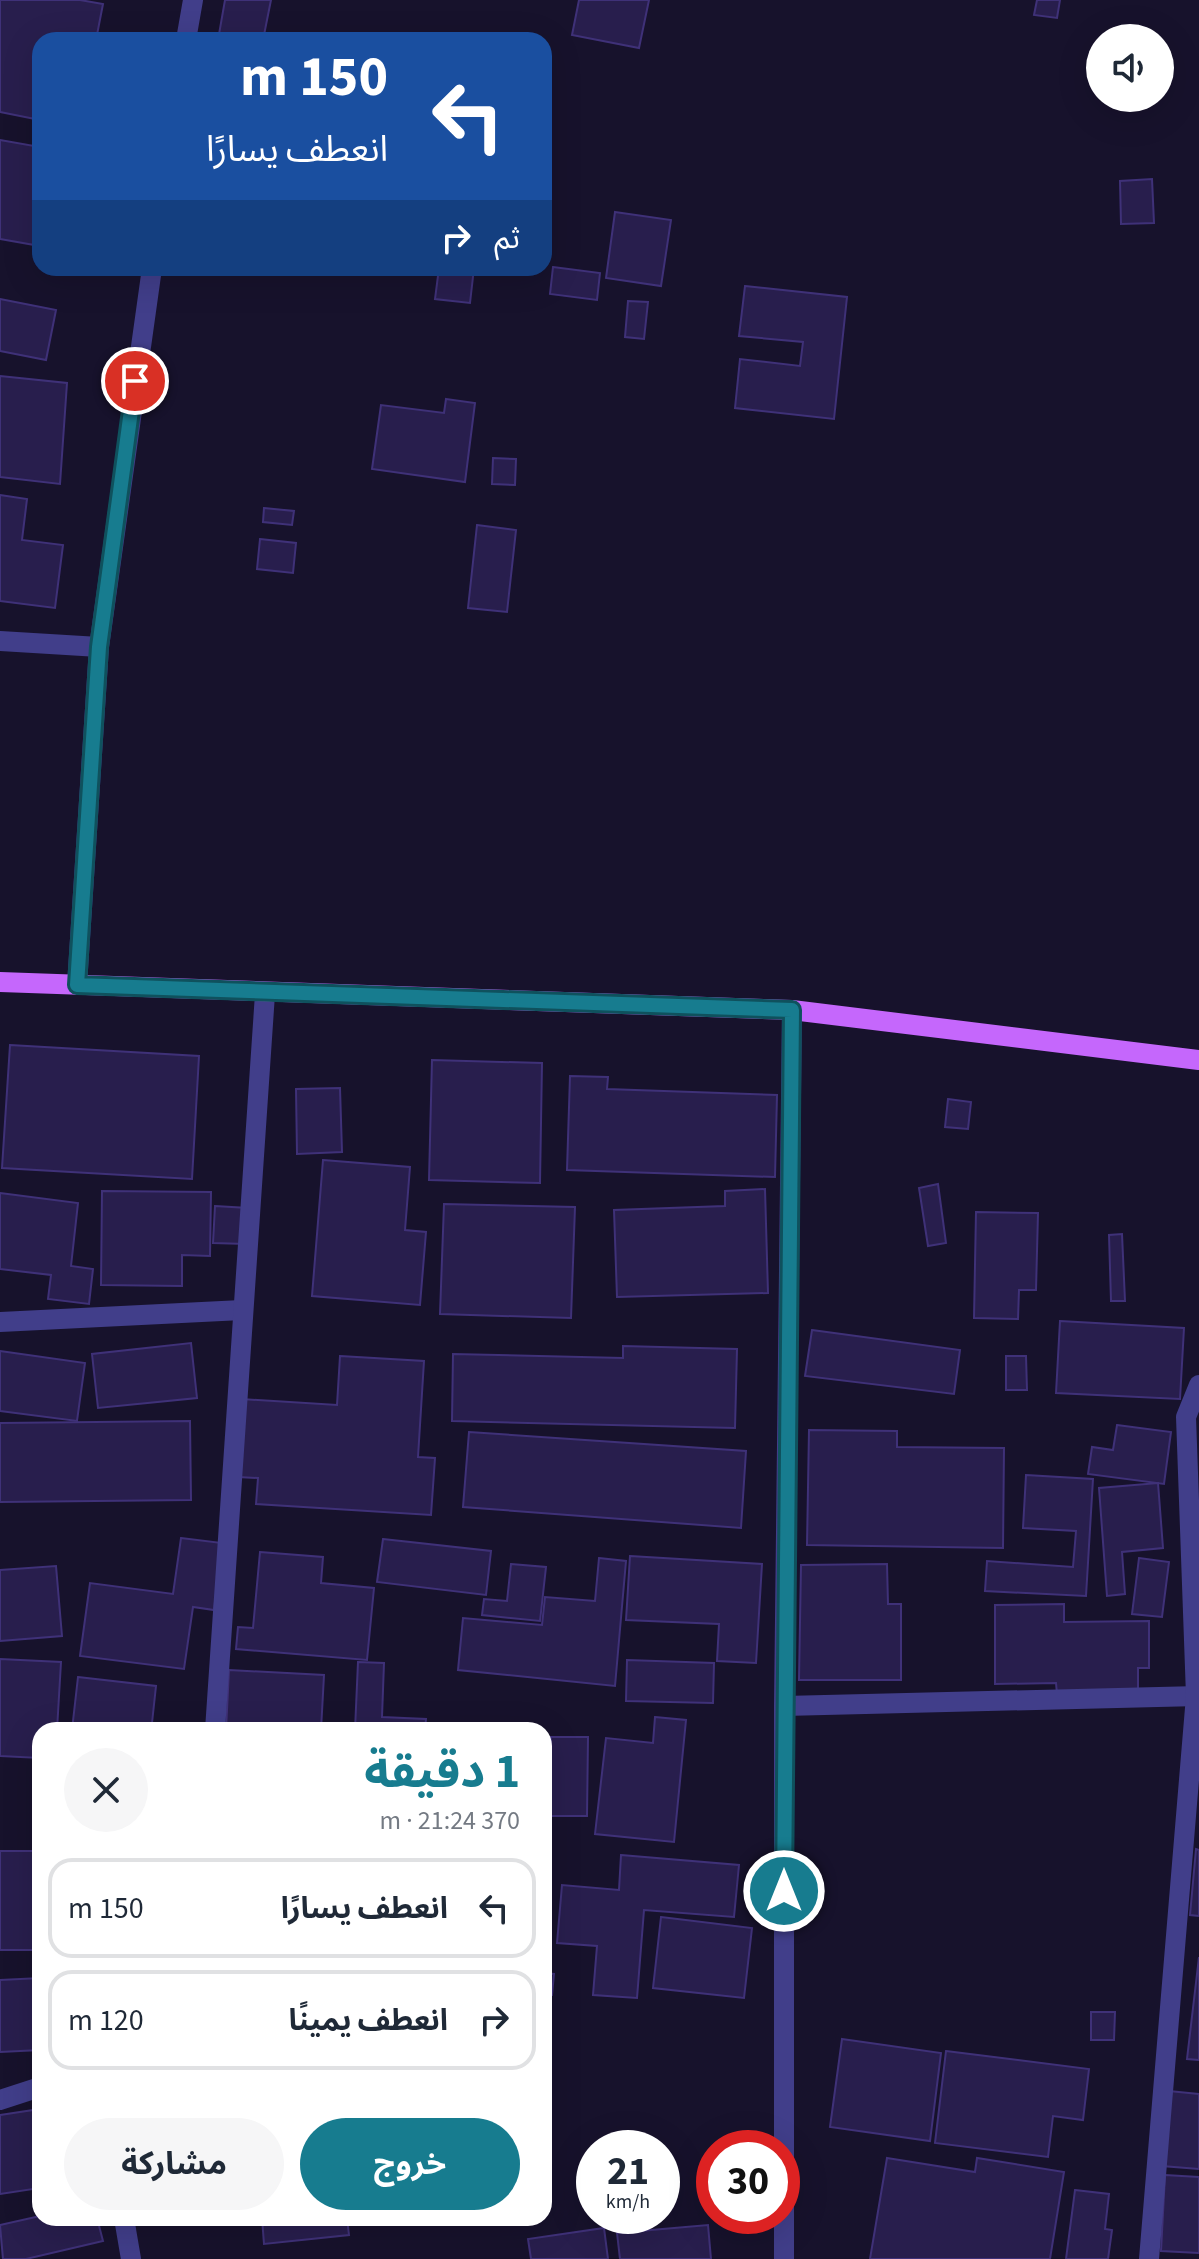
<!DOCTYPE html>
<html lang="ar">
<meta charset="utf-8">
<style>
body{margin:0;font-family:"Source Sans 3","Noto Sans Arabic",sans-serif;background:#f6f6f7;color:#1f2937;direction:rtl;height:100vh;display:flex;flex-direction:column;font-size:30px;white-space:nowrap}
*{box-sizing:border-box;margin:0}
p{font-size:26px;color:#747a83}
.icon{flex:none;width:44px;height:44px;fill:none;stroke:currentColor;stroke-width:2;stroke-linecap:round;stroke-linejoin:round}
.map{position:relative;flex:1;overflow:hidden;direction:ltr}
.drawer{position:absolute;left:32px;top:1722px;width:520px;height:504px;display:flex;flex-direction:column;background:#fff;border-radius:24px;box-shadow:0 8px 32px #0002;direction:rtl}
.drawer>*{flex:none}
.banner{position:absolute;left:32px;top:32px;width:520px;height:244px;border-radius:24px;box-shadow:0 8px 32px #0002;direction:rtl;background:#1a4fa0;color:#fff;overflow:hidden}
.controls{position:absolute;left:1086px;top:24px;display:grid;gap:16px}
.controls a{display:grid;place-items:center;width:88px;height:88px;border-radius:50%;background:#fff;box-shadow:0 8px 32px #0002;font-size:40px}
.speed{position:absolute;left:576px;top:2130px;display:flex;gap:16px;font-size:40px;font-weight:700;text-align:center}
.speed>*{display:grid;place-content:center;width:104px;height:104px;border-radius:50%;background:#fff;box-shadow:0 8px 32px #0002;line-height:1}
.speed small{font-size:20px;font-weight:400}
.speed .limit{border:12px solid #d22;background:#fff;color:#111}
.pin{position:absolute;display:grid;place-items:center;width:68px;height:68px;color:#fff;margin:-34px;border:4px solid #fff;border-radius:50%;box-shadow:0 2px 8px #0007}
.me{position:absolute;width:88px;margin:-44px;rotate:0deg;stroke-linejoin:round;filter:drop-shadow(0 0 6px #0008)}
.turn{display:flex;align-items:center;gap:28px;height:168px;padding:0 32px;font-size:36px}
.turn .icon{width:104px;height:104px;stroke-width:2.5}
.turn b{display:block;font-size:56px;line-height:68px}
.then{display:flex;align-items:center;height:76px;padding:0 32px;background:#0003;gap:16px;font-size:30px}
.round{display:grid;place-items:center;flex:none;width:84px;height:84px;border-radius:42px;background:#f6f6f7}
.headline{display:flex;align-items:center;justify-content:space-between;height:136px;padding:0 32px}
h1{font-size:48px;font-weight:700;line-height:60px;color:#177c8f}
.primary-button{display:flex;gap:16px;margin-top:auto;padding:16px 32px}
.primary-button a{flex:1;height:92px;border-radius:48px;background:#177c8f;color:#fff;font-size:32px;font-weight:700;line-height:92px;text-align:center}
.primary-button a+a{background:#f6f6f7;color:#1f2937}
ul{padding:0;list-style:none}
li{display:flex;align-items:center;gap:24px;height:100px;margin:0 16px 12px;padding:0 16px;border:4px solid #e0e1e3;border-radius:24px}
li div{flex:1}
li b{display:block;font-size:30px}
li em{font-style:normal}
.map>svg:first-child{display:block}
</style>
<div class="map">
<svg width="1199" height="2259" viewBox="0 0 1199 2259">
<rect width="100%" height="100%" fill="#17122c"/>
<g fill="#281e4d" stroke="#3f3178" stroke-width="2">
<path d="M0,0H80L103,4L96,40H40V120L0,112Z"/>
<path d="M225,0H271L263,40H218Z"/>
<path d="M579,0H649L639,48L572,35Z"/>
<path d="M1037,0H1060L1057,18L1034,15Z"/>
<path d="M0,140L40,147V246L0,239Z"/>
<path d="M1152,179L1154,223L1121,224L1120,181Z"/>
<path d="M615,212L671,220L661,286L606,278Z"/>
<path d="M553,267L600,273L597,300L550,294Z"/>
<path d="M439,268H474L470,303L435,299Z"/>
<path d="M745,286L847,297L834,419L735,408L740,359L800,366L803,342L739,336Z"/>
<path d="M0,299L56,310L46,360L0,351Z"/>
<path d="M628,301L648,302L644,339L625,337Z"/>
<path d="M0,376L67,383L60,484L0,477Z"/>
<path d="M446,399L475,403L465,482L372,469L381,405L444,413Z"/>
<path d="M493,458L516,459L515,485L492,484Z"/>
<path d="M0,495L27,499L22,540L63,545L55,608L0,601Z"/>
<path d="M264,508L294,511L292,525L263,522Z"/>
<path d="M477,525L516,530L507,612L468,608Z"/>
<path d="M260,539L296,543L293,573L257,569Z"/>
<path d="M10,1045L199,1056L192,1179L2,1168Z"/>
<path d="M432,1060L542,1063L540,1183L429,1180Z"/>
<path d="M570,1076L608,1077L607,1089L777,1095L775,1177L567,1170Z"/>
<path d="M340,1088L342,1152L297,1154L296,1089Z"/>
<path d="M948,1099L971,1102L968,1129L945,1127Z"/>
<path d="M323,1160L410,1167L405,1230L426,1232L420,1305L312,1296Z"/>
<path d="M938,1184L946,1243L928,1246L919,1188Z"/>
<path d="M765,1189L768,1293L617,1297L614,1210L725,1206V1191Z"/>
<path d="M102,1191L211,1192L210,1256L182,1255V1286L101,1285Z"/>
<path d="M0,1193L78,1203L71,1266L93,1269L89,1304L48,1299L51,1275L0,1269Z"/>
<path d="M444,1204L575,1207L571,1318L440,1314Z"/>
<path d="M215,1206L248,1208L246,1244L213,1243Z"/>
<path d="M976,1212L1038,1213L1036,1290H1019L1018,1319L974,1318Z"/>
<path d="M1122,1234L1125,1301H1111L1109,1235Z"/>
<path d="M1060,1321L1184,1328L1180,1399L1056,1393Z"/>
<path d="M812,1330L960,1350L954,1394L805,1376Z"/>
<path d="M191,1343L197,1398L98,1408L92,1354Z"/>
<path d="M623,1346L737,1349L735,1428L452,1421L453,1354L623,1358Z"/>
<path d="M0,1351L85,1363L77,1421L0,1411Z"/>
<path d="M340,1356L424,1361L418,1457L435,1458L431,1515L256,1504L258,1478L238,1477L242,1399L337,1405Z"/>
<path d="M1006,1356H1026L1027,1390H1006Z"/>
<path d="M190,1421L191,1500L0,1502V1423Z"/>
<path d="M1117,1425L1171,1432L1164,1484L1088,1474L1092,1447L1113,1450Z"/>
<path d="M809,1430L897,1431V1447L1004,1448L1003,1548L807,1545Z"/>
<path d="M469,1432L746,1451L741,1528L463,1507Z"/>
<path d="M1026,1475L1093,1479L1086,1596L985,1591L987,1561L1073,1567L1076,1531L1023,1528Z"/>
<path d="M1158,1483L1163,1548L1122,1552L1125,1594L1107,1596L1099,1488Z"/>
<path d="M181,1538L222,1543L214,1610L193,1607L184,1669L80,1656L90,1583L173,1594Z"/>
<path d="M383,1539L491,1551L486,1595L377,1582Z"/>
<path d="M260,1552L323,1557L321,1583L374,1588L367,1660L236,1649L238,1627L253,1628Z"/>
<path d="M630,1556L762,1564L756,1663L717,1661L719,1624L626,1620Z"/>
<path d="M599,1558L626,1561L615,1686L458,1670L463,1618L542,1625L545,1597L595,1601Z"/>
<path d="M1139,1558L1169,1562L1162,1617L1132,1614Z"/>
<path d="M511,1564L546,1567L540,1621L482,1615L484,1599L507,1601Z"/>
<path d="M887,1564L888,1604H901V1680H799L801,1565Z"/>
<path d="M56,1566L62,1636L0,1641V1570Z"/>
<path d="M1064,1604V1622L1149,1621V1668H1138V1694H1057L1056,1683L995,1684V1605Z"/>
<path d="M0,1659L61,1662L57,1730H40V1758L0,1756Z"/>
<path d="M627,1660L714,1663L713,1703L626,1701Z"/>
<path d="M358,1662L384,1663L382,1717L426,1719L425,1730H355Z"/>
<path d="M229,1670L324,1675L321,1730H226Z"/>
<path d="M78,1677L156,1686L152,1723L182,1726V1730H72Z"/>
<path d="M655,1717L686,1720L674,1842L595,1834L606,1738L653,1743Z"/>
<path d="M551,1737H588L587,1816H544V1788H550Z"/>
<path d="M1196,1849L1199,1850V1916L1190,1915Z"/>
<rect x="0" y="1851" width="40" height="99"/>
<path d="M621,1855L739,1865L734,1917L644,1910L637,1998L593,1995L597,1946L557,1943L562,1885L619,1890Z"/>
<path d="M661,1917L752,1928L744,1998L653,1988Z"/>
<path d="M1199,1957V2060L1187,2059Z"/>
<path d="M544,1973L554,1974L552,1995L544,1994Z"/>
<path d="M40,1978V2050L0,2052V1980Z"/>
<path d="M1091,2012H1115L1114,2040H1091Z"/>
<path d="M842,2039L941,2053L930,2141L830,2127Z"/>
<path d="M946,2051L1089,2069L1083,2120L1053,2116L1048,2157L935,2143Z"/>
<path d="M1169,2091L1199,2094V2169L1162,2166Z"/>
<path d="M40,2109V2188L0,2194V2115Z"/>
<path d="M887,2158L975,2172L977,2158L1064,2172L1050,2259H870Z"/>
<path d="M1165,2175L1199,2177V2253L1161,2251Z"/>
<path d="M1075,2190L1109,2194L1105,2229L1112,2230L1108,2259H1066Z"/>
<path d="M40,2216L97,2218L103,2241L26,2259H3L0,2225Z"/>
<path d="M262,2218H347L349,2235L264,2244Z"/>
<path d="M708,2225L711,2259H620L617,2233Z"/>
<path d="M604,2228L608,2259H531L528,2239Z"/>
</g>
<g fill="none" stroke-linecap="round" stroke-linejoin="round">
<g stroke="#413e8a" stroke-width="20">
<path d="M186,40L193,0"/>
<path d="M0,641L99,647L77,985"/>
<path d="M99,647L152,268"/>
<path d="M0,1322L242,1310"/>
<path d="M784,1706L1199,1696"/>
<path d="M215,1730L265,994"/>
<path d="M0,2100L40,2087"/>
<path d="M124,2218L131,2259"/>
<path d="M784,2259V1706L792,1010"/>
<path d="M1149,2259L1196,1696L1186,1417L1199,1385"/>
</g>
<path stroke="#c567fc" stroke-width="20" d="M0,982L792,1010L1199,1060"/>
</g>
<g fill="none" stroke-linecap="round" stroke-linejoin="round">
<g stroke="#0f515d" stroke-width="20">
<path id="route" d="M135,381L99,647L77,985L792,1010L784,1891"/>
</g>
<use href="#route" stroke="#177c8f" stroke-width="14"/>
</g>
</svg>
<div class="controls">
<a><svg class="icon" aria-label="sound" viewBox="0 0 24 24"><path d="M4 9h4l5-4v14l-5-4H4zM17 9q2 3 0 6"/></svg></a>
</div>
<div class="speed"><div>21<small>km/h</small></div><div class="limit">30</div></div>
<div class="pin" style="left:135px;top:381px;background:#d93025"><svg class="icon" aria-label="arrive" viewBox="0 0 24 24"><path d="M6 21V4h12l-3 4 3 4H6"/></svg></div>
<svg class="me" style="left:784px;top:1891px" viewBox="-20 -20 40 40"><circle r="17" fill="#177c8f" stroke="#fff" stroke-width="3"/><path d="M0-11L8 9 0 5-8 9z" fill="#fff"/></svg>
<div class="banner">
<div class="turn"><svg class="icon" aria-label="left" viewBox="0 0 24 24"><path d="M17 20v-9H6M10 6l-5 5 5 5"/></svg><div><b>150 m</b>انعطف يسارًا</div></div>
<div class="then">ثم<svg class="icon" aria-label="right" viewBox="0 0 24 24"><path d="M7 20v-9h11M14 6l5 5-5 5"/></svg></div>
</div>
<section class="drawer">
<div class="headline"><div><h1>1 دقيقة</h1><p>370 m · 21:24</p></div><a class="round"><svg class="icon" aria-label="close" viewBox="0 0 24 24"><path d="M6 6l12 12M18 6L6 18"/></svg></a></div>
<ul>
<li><svg class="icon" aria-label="left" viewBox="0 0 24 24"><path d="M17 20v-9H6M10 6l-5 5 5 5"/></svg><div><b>انعطف يسارًا</b></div><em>150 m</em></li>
<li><svg class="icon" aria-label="right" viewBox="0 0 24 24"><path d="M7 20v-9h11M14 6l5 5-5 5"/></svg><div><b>انعطف يمينًا</b></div><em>120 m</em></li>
</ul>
<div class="primary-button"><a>خروج</a><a>مشاركة</a></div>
</section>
</div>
